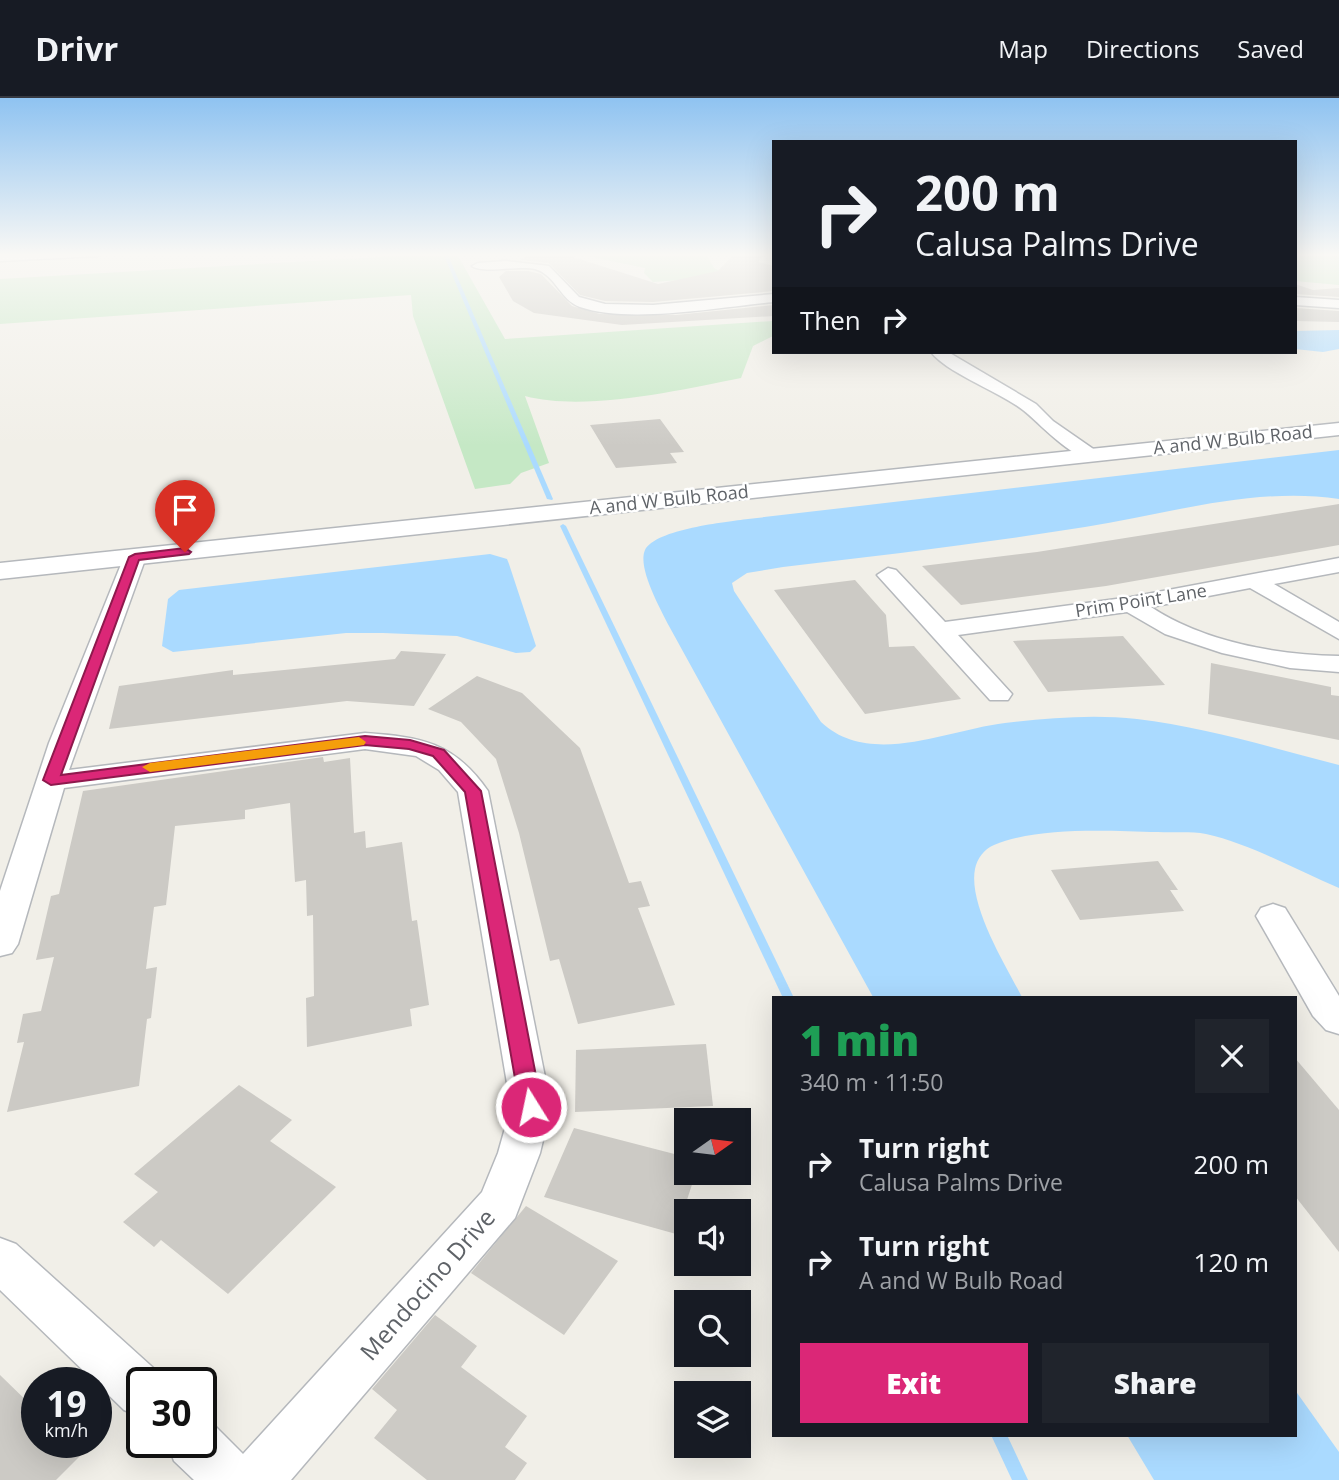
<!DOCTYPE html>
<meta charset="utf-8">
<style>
body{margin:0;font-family:"Open Sans",sans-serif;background:#20242c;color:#f1f3f6;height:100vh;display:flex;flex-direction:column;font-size:26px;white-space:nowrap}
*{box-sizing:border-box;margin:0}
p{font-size:23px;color:#9ea1a6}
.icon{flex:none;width:38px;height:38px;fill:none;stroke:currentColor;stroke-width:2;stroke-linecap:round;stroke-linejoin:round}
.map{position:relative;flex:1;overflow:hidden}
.details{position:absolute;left:772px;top:898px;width:525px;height:441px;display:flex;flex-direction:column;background:#171b24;border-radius:0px;box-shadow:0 7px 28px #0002}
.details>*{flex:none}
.top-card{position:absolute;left:772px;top:42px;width:525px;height:214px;border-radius:0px;box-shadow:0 7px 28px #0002;background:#171b24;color:#f1f3f6;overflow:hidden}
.needle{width:46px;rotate:76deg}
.fabs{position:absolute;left:674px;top:1010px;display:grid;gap:14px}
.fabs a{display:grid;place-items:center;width:77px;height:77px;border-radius:0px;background:#171b24;box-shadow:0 7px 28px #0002;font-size:35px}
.speed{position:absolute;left:21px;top:1269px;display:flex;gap:14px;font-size:35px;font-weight:700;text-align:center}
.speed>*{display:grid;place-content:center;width:91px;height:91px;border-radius:50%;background:#171b24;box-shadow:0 7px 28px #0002;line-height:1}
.speed small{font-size:18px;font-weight:400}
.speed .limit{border:4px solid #111;border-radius:10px;background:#fff;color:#111}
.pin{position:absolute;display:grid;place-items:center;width:60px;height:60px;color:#fff;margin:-72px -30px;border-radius:50% 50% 50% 0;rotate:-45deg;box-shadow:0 0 7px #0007}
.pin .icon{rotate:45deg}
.me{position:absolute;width:77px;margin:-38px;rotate:350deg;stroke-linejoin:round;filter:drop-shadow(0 0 5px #0008)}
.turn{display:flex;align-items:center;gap:24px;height:147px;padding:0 28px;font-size:32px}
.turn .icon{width:91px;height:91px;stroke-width:2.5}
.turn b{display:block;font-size:49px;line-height:60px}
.then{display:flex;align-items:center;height:66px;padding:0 28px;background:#0003;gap:14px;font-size:26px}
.round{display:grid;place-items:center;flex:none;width:74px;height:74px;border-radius:0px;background:#20242c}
.headline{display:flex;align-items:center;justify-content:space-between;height:119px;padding:0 28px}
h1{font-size:42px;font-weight:800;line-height:52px;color:#1e9e55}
.action{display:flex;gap:14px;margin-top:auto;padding:14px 28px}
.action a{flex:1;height:80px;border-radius:0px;background:#db2777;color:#fff;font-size:28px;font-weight:800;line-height:80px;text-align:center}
.action a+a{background:#20242c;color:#f1f3f6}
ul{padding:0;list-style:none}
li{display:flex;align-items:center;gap:21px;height:98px;padding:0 28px}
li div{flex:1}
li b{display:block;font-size:26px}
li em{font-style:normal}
header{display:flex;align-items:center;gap:42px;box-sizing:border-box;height:98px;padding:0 35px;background:#171b24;border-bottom:2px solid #363941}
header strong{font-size:33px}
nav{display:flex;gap:38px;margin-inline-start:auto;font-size:24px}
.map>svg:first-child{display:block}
</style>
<header>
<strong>Drivr</strong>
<nav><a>Map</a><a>Directions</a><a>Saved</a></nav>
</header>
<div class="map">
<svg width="1339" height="1382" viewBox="0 0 1339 1382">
<rect width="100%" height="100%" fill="#f1efe8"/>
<g fill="#c5e8c5">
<path d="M449,155H544L458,158L505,241L773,223V238L753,248L741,280C681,292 585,314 525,298L549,365L521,375L510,386L475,391L413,218L411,197L0,226V181Z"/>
<path d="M572,155H705L714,170L725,176L723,179L653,184L644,175L645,170Z"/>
<path d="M1295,155L1339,157V187L1295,183Z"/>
</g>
<g fill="#aadaff">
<path d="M1339,232V251L1323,254L1295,251V233Z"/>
<path d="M1339,352V401C1256,388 1167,416 1085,429C985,445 884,457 783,469L747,475L732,485L734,493L821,624C870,670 947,632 1005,625C1048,620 1093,616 1137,621C1205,629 1273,650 1339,667V790C1296,772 1251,746 1206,736C1191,733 1173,735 1158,734C1109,733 1039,728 994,747C984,751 977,761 975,771C968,807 1006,868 1022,899H873L669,528C661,512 637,470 645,452C656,431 726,424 748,421Z"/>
<path d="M490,456L507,461L509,466L536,548L530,554L516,555L457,538L383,535H346L173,554L162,548L168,501L179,492Z"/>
<path d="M1295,1292L1339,1354V1382H1154L1127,1337H1295Z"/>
</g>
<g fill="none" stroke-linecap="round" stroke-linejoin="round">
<g fill="#aadaff" fill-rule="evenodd">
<path d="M443,155H447L553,401L552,402L547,401Z"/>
<path d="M563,426L566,428L794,900H783L560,428Z"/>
<path d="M991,1337H1007L1028,1382H1012Z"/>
</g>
</g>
<g fill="#cccac5">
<path d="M735,155H765L758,164L774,168V193L653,204L605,203L580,197L549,165L521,162L528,156L570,158L658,186L718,173Z"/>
<path d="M506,173H528L541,176L572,208L600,216L676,217L774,207V218L622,227L534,215L513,203L499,179Z"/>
<path d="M1295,186L1313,192L1339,190V199L1295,196Z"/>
<path d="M1295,210L1339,213V224L1295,223Z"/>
<path d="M660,321L684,354L670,355L677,365L616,370L590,327Z"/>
<path d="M1339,406V447L1106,488L961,507L922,468L1037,454Z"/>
<path d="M855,482L886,517L889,549L914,548L961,601L865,616L774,492Z"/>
<path d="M1123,538L1165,587L1048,594L1013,543Z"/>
<path d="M401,553L446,556L414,608L347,603L109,631L119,588L233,572V577L395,561Z"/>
<path d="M1211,565L1331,589V597L1339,598V642L1208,616Z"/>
<path d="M477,578L522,595L580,650L629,785L641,783L650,808L638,810L675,907L578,926L559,861L550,863L519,735L496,661L461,624L428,611Z"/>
<path d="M323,659L324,664L350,660L354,735L365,733L366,750L402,744L412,823L417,822L429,907L410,911L412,928L307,949L306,900L314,898L313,817L307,818L306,782L295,784L290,705L245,712V721L175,728L166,807L154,809L146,871L157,869L151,920L147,921L139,988L7,1014L24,944L17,945L23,916L41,913L54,859L36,862L51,798L59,796L83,693Z"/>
<path d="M1158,763L1178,792H1170L1184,813L1080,822L1051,772Z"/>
<path d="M706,946L713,1008L575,1014L576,952Z"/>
<path d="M1295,960L1339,1012V1154L1295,1098Z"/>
<path d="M239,987L292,1022L270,1043L336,1089L228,1196L161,1142L154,1149L123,1124L158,1094L134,1076Z"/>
<path d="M574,1030L686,1059V1074H696L676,1136L544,1099Z"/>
<path d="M526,1108L618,1163L564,1237L471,1175Z"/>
<path d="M435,1217L477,1248L461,1269L527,1318L505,1349L527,1365L515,1382H427L374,1340L397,1312L372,1291Z"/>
<path d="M0,1277L37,1313V1344H69L82,1356L56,1382H0Z"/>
</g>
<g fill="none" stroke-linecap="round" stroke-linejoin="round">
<g stroke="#b5b8bc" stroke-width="3">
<g id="minor">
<path d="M36,155H104L98,158L0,163V157Z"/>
<path d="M506,163L549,168L579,199L605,206L653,207L774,196V204C721,209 629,226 580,209C560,202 556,177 535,171C519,167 483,176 472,168L478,165Z"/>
<path d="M1295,199L1339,202V210L1295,207Z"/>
<path d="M931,254H948L1036,306L1053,323L1102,357L1099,361C1076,367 1040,325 1023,312C1000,294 947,275 931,254Z"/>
<path d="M135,452L146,459L69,672L365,635C421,639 454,644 488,693L551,1009L540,1055L515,1120L291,1382H194L174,1363L167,1344H201V1321L212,1325L243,1356L482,1094L498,1055L511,1009L458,694L439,672L416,658L365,651L64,690L18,846L12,855L0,858V793L49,645L124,459Z"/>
<path d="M1339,460V474L1274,486L1339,524V541L1250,490L1151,509C1204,544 1277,557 1339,558V574L1290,570L1222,555L1165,536L1127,514L958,537L1012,596L1008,602H990L877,477L888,470L896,472L945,524L1131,499Z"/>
<path d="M1273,806L1285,810L1339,898V936L1326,932L1313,918L1256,818L1261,810Z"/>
<path d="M0,1140L16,1146L160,1276L163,1284H142V1319L124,1312L0,1192Z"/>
</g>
</g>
<g stroke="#b5b8bc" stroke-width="3">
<path id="tertiary" d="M1339,325V337L0,481V465Z"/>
</g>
<use href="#minor" fill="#fff" fill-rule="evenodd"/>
<use href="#tertiary" fill="#fff" fill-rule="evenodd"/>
</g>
<linearGradient id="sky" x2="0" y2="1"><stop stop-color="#8fc3f1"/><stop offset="0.45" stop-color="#f9f8f5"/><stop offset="1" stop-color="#f9f8f5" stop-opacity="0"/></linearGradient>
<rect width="1339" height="348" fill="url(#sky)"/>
<path fill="#db2777" stroke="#8e194d" stroke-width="2" d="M185,450L191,454L189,456L139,462L61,677L365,638L410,642L444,652L481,693L542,1009L539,1015L531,1018L523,1015L520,1009L465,694L433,658L409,651L365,647L51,687L43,682L129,459L135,456Z"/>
<path fill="#f59e0b" d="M359,639L366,644L364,647L150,674L142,669L150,665Z"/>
<g text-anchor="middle" stroke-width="5" stroke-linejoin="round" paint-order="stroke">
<g font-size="18" fill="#5f6368" stroke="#fff">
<text transform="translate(1233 342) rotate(-6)" y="6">A and W Bulb Road</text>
<text transform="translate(669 402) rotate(-6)" y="6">A and W Bulb Road</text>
<text transform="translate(1141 503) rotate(-9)" y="6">Prim Point Lane</text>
</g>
<g font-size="24" fill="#5f6368" stroke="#fff">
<text transform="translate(428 1187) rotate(-49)" y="8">Mendocino Drive</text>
</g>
</g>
</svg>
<div class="fabs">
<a><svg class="needle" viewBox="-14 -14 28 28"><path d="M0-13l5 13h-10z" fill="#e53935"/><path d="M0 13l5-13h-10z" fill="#9ea1a6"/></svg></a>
<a><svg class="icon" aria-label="sound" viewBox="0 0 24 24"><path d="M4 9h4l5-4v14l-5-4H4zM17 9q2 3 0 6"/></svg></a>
<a><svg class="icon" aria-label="search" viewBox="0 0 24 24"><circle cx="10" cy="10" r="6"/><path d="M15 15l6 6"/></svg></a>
<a><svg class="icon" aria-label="layers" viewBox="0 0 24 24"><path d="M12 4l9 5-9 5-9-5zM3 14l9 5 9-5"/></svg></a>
</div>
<div class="speed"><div>19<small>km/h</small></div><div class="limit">30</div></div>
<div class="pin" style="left:185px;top:454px;background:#d93025"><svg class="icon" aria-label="arrive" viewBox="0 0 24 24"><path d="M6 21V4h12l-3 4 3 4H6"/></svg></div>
<svg class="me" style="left:531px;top:1009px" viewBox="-20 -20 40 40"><circle r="17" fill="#db2777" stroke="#fff" stroke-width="3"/><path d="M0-11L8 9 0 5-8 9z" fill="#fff"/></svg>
<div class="top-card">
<div class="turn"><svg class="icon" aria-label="right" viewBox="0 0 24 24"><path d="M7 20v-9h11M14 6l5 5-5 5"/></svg><div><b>200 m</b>Calusa Palms Drive</div></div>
<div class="then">Then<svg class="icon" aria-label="right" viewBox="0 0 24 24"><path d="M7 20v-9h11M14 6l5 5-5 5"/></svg></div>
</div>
<section class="details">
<div class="headline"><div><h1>1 min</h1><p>340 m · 11:50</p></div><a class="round"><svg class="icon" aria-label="close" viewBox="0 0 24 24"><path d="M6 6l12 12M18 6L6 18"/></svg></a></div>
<ul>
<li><svg class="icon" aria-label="right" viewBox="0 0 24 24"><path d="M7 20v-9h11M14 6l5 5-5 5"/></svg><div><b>Turn right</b><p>Calusa Palms Drive</p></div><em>200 m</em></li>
<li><svg class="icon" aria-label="right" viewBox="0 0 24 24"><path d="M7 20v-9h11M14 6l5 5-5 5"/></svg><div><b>Turn right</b><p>A and W Bulb Road</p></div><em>120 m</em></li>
</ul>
<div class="action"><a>Exit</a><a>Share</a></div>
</section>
</div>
